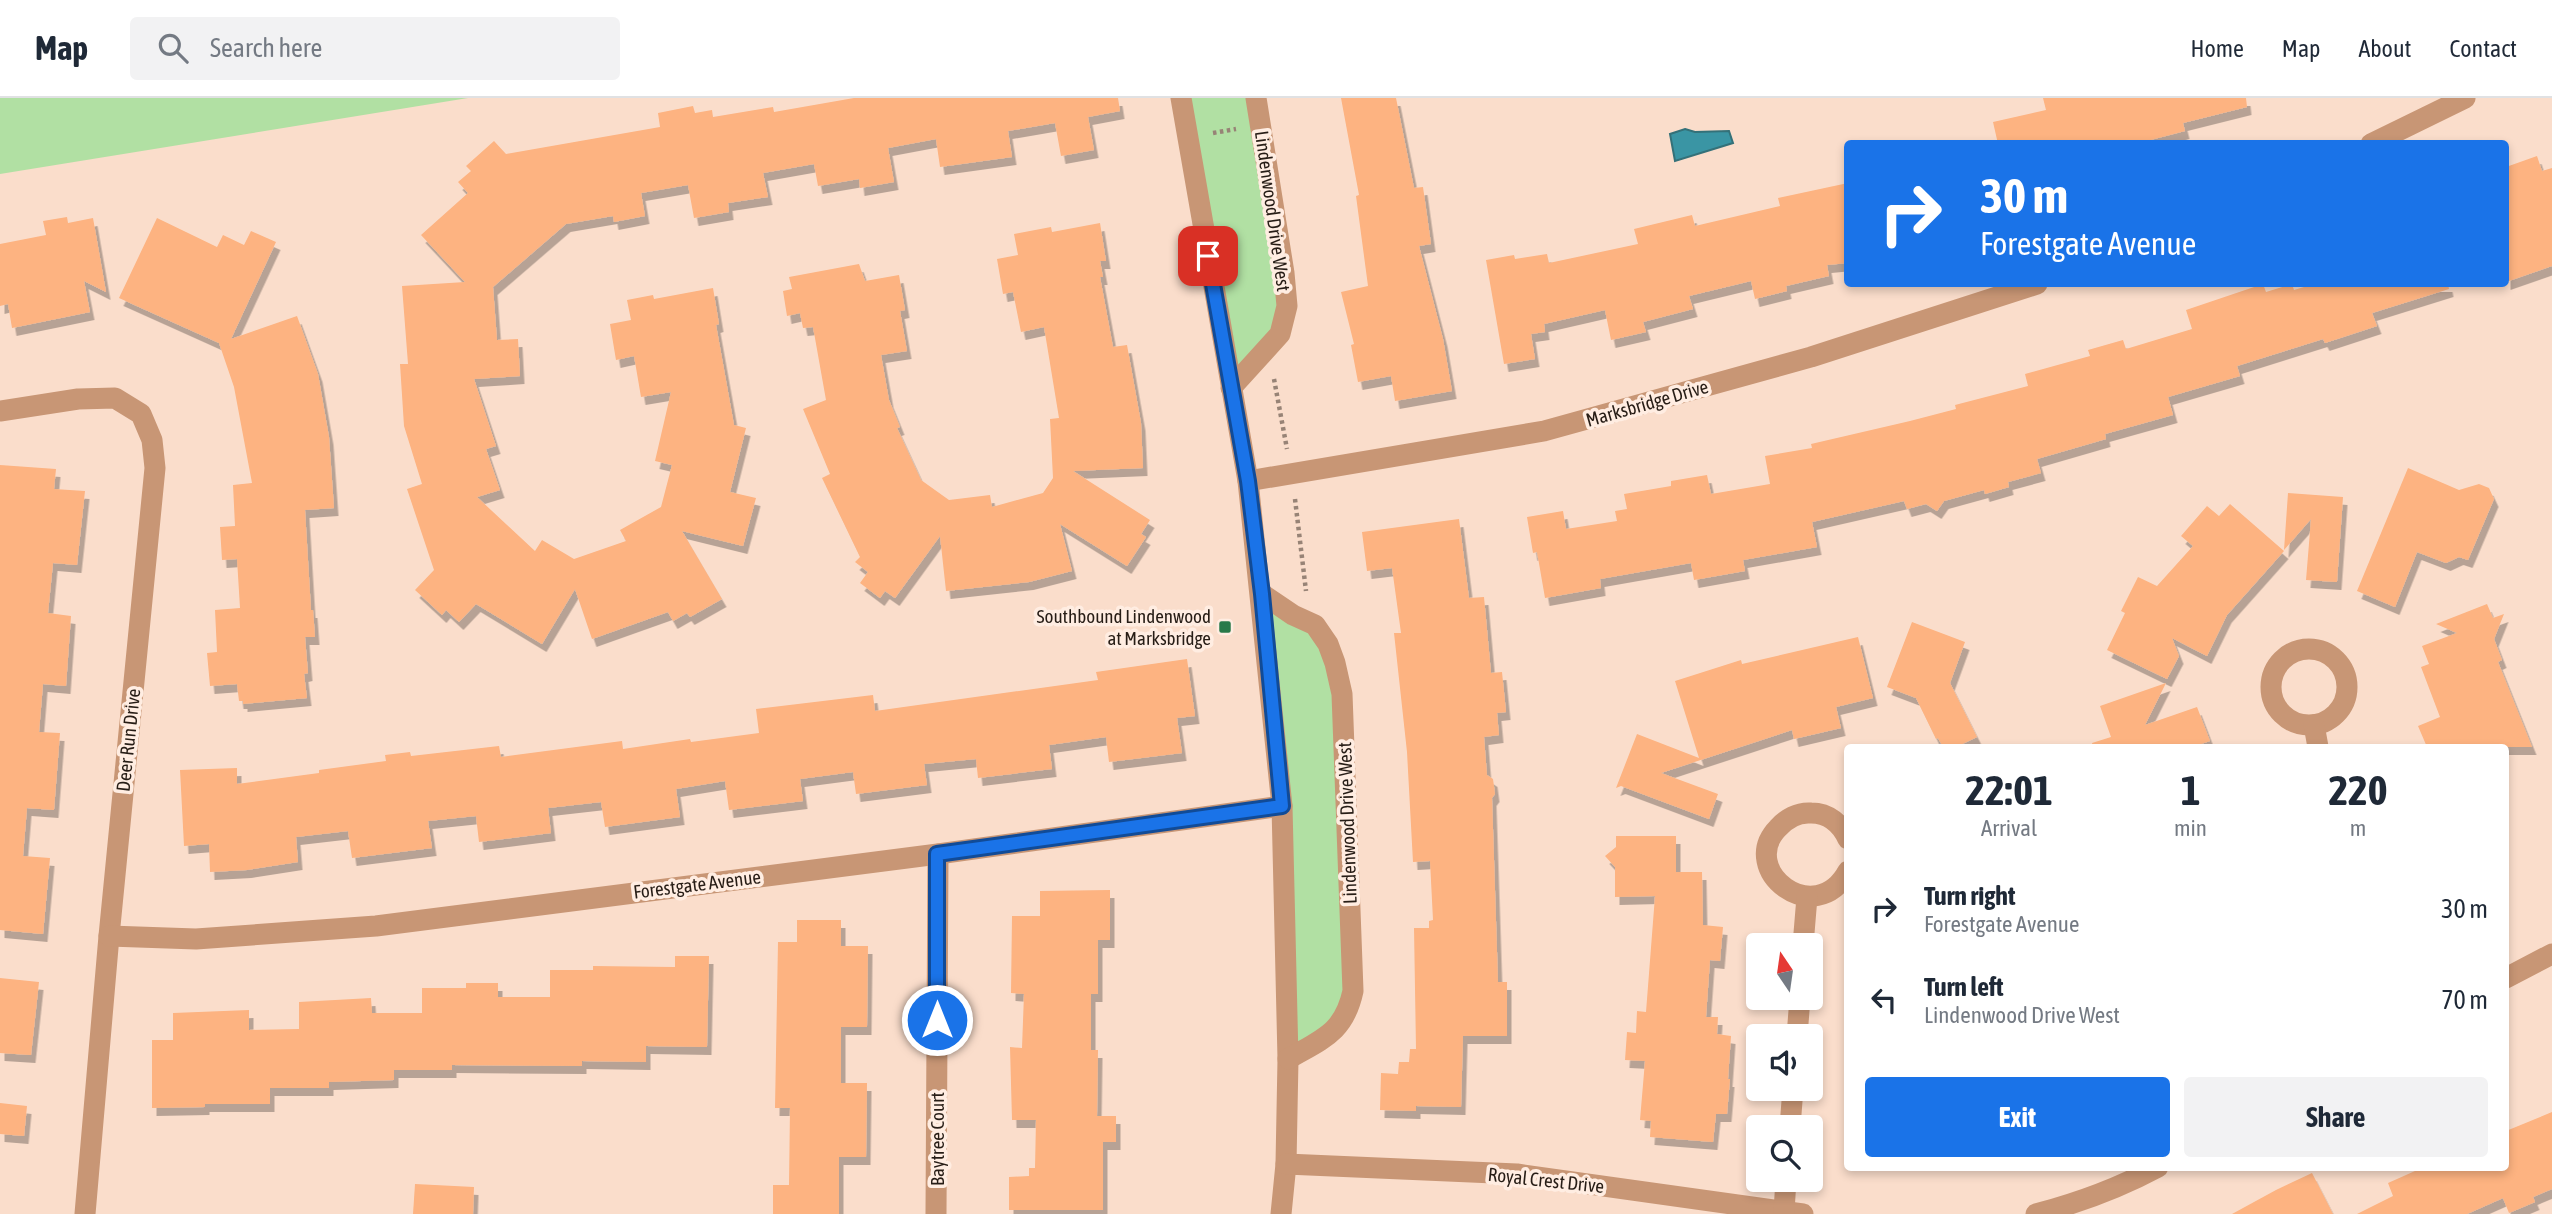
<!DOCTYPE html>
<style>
body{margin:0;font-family:"Asap Condensed",sans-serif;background:#f2f2f3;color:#1f2937;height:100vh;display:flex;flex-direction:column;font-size:26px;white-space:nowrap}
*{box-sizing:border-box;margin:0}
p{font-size:23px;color:#747a83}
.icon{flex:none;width:38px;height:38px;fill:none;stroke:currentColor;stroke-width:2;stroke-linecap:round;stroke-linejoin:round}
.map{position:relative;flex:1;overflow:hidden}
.details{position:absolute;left:1844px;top:646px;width:665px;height:427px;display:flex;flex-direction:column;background:#fff;border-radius:7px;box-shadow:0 4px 10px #0003}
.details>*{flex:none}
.banner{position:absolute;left:1844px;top:42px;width:665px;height:147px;border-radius:7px;box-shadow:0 4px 10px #0003;background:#1a73e8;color:#fff;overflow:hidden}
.needle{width:46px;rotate:347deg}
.buttons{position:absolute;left:1746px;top:835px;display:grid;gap:14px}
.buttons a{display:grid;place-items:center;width:77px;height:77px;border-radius:7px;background:#fff;box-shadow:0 4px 10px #0003;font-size:35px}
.pin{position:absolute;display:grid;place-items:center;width:60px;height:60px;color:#fff;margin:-30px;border-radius:14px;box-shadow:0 4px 10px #0006}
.me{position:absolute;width:77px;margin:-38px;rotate:0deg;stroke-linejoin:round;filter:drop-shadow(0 0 5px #0008)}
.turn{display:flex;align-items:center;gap:24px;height:147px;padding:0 21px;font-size:32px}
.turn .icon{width:91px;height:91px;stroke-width:2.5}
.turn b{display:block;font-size:49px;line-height:60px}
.eta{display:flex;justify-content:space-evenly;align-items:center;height:119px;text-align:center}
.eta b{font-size:42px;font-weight:700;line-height:49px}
.primary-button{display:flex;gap:14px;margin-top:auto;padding:14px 21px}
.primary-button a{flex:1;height:80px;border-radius:7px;background:#1a73e8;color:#fff;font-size:28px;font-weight:700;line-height:80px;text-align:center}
.primary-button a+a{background:#f2f2f3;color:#1f2937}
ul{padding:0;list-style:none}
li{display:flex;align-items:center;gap:21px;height:91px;padding:0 21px}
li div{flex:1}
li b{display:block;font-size:26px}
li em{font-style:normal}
header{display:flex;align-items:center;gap:42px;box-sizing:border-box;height:98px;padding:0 35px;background:#fff;border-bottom:2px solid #e0e1e3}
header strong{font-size:33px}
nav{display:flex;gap:38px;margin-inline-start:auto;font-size:24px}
.search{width:490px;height:63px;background:#f2f2f3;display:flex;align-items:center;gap:18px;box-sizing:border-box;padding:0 24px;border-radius:7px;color:#747a83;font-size:26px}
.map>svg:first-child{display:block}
</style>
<header>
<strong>Map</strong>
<div class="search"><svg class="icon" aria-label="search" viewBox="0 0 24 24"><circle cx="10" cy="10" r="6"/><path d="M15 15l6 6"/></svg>Search here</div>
<nav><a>Home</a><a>Map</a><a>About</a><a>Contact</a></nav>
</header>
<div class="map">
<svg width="2552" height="1116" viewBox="0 0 2552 1116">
<defs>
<filter id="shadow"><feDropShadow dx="4.5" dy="8" stdDeviation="0" flood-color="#0004"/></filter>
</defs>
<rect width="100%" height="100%" fill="#faddcb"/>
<g fill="#b1e0a3">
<path d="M0,0H468L0,76Z"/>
<path d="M1181,0H1256L1287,208L1231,290Z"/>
<path d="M1262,496L1293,517L1335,565L1349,914L1288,961Z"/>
</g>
<path fill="#3a95a4" stroke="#347179" stroke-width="2" d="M1685,31L1695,34L1729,33L1733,45L1675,63L1670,36Z"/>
<g fill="#fdb381" filter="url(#shadow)">
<path d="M854,0H1118L1120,13L1088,19L1094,52L1061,58L1055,25L1008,33L1012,59L940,69L936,41L888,50L894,84L860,90L859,81L818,88L814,66L763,75L768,99L728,105L729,114L694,120L688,87L641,95L645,118L614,124L613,118L566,126L493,189L497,242L518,241L520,278L474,281L496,348L486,351L500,392L477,399L535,453L542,442L574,461L626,443L620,432L661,409L672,367L655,363L671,294L641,299L634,258L616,262L610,226L631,222L627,202L653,197L654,201L713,190L719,226L716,227L734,327L746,330L730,394L756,400L743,448L682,433L722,501L690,519L687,515L673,523L668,514L592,541L575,491L542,546L476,506L459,524L446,512L442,517L415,492L434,472L407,391L422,386L404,328L400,266H408L402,188L465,184L421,137L468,95L458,84L471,73L466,68L494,43L506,56L660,29L658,15L693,8L695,15L712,12L713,19L773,9L774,14Z"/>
<path d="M1341,0H1396L1414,90L1423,89L1431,146L1419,148L1443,241L1452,293L1395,303L1391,278L1358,284L1351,247L1354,246L1341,194L1368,188L1356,98L1359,97Z"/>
<path d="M2043,0H2246L2247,9L2183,25L2185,33L2135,46H1998L1993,24L2046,12Z"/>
<path d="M2537,58L2542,73L2552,70V168L2506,184V69Z"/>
<path d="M1848,85V165L1827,167L1829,178L1786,188L1787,193L1755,201L1751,183L1689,198L1693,211L1643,224L1646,234L1611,242L1605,212L1544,226L1545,234L1531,236L1535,261L1504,266L1486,162L1514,157L1515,161L1547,156L1549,165L1638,146L1634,131L1692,117L1695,128L1780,108L1778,100Z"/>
<path d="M67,119L68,125L93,120L106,194L84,183L90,214L12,230L8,206L0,208V146L46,137L43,123Z"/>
<path d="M157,120L217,149L223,137L244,147L251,133L276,144L231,241L297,218L318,276L329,339L334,410L305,412L311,512H313L315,539H305L308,575L304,576L307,600L243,606V603H239L237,586L210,588L207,555L217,554L215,512L240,510L237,461L222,462L220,429L235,428L233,387L252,385L234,289L219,245L119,200Z"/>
<path d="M1100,125L1106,163H1100L1103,179H1100L1113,249L1127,247L1141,325L1143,370L1073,373L1150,422L1141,436L1146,439L1127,468L1060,426L1072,473L1029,484L946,493L940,438L895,500L885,493L880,500L860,485L868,474L855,464L860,459L822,380L830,376L803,311L826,302L813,229L803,230L800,215L787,218L783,193L792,191L789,179L859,166L865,183L899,177L905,212L900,213L907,253L881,257L889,302L900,329L897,330L921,382L949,402L990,397L992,409L1043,395L1053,380L1050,321L1059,320L1044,229L1021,234L1013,194L1003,196L997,161L1018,157L1014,136L1051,129L1052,134Z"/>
<path d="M2263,186L2266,194L2292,186L2294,192L2314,186H2448L2449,191L2372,215L2377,228L2325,245L2323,241L2237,268L2240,278L2168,299L2173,317L2105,336L2106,341L2037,361L2041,375L2008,384L2009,389L1985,396L1984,392L1944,403L1937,413L1926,406L1907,411L1904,403L1812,424L1817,449L1743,462L1745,473L1694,482L1691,465L1600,481L1601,490L1545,500L1537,454L1533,455L1527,419L1563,413L1566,431L1617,423L1615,413L1627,411L1624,396L1671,388V383L1707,377L1711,396L1770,386L1765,358L1812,350L1811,346L1910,323L1956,311L1955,307L2028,288L2025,276L2090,258L2088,252L2123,242L2126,251L2192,231L2186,212Z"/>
<path d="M0,367L56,371L54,391L85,393L77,467L53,465L48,515L71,518L66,588L43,586L39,634L60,635L54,712L27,710L23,758L50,760L43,836L0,832Z"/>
<path d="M2408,370L2459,392L2479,386L2489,390L2494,401L2468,462L2459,459L2446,465L2417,454L2395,509L2357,493Z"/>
<path d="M2288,395L2343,399L2337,484L2306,482L2311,421L2284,452Z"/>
<path d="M2230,406L2284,453L2227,517L2207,558L2172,540L2179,558L2167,581L2107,552L2125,515L2121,513L2138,479L2157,488L2193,448L2181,438L2207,408L2219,418Z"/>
<path d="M1459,421L1469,500L1484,499L1491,575L1502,574L1506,614L1497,615L1499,637L1484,639L1487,677L1493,681L1495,696L1492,700L1498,884H1507V938H1463L1461,1009L1416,1008V1013L1380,1012L1381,975L1398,976L1399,964H1409L1410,951H1416L1414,830H1429V823L1433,822L1430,763L1413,764L1407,654L1394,535H1401L1392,470L1367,473L1362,434Z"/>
<path d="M2487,506L2493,520L2504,516L2494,541L2502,562L2498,564L2532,649H2427L2418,628L2440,619L2421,569L2429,566L2422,548L2457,535L2436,526Z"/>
<path d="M1912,524L1965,544L1950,585L1977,639L1956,649H1943L1938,640L1936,641L1916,600L1887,589Z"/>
<path d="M1858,539L1873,600L1836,609L1841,630L1794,641L1792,632L1661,675L1718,696L1709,721L1621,688L1616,690L1637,636L1699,660L1675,583L1741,562L1742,566Z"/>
<path d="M1187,561L1195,618L1177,620L1182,655L1109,664L1106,639L1049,647L1052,671L978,680L976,661L924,666L927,687L856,696L853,674L800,681L803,703L729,712L725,683L676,691L680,719L605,729L601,704L548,710L551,735L479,744L476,718L428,723L432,750L352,760L348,733L296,739L298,764L247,772L210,774L209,746L184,748L180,672L237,670V686L319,675V672L386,663L385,657L410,654L411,658L499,648L501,659L622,643L623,651L690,641L691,644L759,635L756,611L873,597L875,613L1098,582L1096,574Z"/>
<path d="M2166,585L2145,627L2197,609L2210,643L2192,649H2093L2092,645L2111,639L2100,608Z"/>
<path d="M1616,738H1676V774H1702L1703,827L1723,829L1720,863L1710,862L1706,919H1718L1717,936L1731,938L1728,981H1730L1727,1016H1716L1713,1044L1650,1039L1651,1023L1640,1022L1645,963L1625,962L1627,934L1636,935L1637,913L1646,914L1655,798L1615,799V769L1605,758L1616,749Z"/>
<path d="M1110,792V842H1098V896H1091V952H1098L1097,1018H1116V1044H1103V1112H1009V1079L1029,1078V1070H1035L1036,1022H1012L1010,949L1022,950L1024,896L1011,895L1012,818H1040V793Z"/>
<path d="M797,822H841V848H868L867,929H841V985H867L866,1059H839V1116H773V1087H789L790,1010H775L778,844H797Z"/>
<path d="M675,858H709L707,949L646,948V964L582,963V968L452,967V972H394V982L329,984V990H270V1006H205V1009L152,1010V942H173V915L249,912V932L299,931V904L371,900L372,915H422V890H466V885H498V899H550V872H593V868L675,869Z"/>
<path d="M0,880L39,884L31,957L0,955Z"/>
<path d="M0,1005L27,1008L24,1038L0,1036Z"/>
<path d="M2552,1014V1091L2533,1099L2535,1104L2509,1115L2503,1100L2467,1116H2357L2393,1098L2388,1085L2424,1069H2506V1033Z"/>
<path d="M2312,1075L2333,1116H2232L2276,1092Z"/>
<path d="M415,1086L474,1089L473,1116H413Z"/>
</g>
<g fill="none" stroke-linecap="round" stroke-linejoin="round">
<g stroke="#978376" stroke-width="4.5" stroke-dasharray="3.5 3.5" stroke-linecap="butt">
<path d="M1213,35L1236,31"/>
<path d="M1274,281L1287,351"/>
<path d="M1295,401L1306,493"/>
</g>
<g stroke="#c89675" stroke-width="21">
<path d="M1181,0L1248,383L1282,708L1288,961L1286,1066L1281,1116"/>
<path d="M2371,46L2465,0"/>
<path d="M1231,290L1280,236L1287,208L1284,175L1256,0"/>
<path d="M0,313L78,301L115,300L141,316L152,342L155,370L109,838L85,1116"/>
<path d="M1248,383L1544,333L1811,259L2037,186"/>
<path d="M1262,496L1293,517L1315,527L1328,546L1335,565L1342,596L1353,893C1344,935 1322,941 1288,961"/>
<circle cx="2309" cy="589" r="38"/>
<path d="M2314,627L2318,649"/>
<path d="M1848,741C1841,726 1829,715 1811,715C1798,714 1786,721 1778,730C1737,772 1815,833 1848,773"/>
<path d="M109,838L196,841L376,828L938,756L1282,708"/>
<path d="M1803,847L1807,799"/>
<path d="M2506,880L2552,856"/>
<path d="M1797,938L1800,900"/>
<path d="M1790,1029L1793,990"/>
<path d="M1286,1066L1517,1076L1803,1116"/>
<path d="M1784,1113L1786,1082"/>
<path d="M936,1116L938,756"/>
<path d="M2036,1116C2078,1105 2119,1090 2158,1069"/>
</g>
</g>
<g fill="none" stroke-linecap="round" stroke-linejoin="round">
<g stroke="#114b97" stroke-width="18">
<path id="route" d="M937,922V756L1282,708L1262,496L1248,383L1208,158"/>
</g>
<use href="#route" stroke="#1a73e8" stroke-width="12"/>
</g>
<rect fill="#297949" stroke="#ffede2" stroke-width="2.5" x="1218" y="522" width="14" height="14" rx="3.5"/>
<g text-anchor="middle" stroke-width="7" stroke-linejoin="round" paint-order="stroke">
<g font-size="19" fill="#271d16" stroke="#ffede2">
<text transform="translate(1273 113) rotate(82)" y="7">Lindenwood Drive West</text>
<text transform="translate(1647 305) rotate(-16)" y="7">Marksbridge Drive</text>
<text transform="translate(128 642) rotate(-84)" y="7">Deer Run Drive</text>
<text transform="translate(1347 725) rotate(-92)" y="7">Lindenwood Drive West</text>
<text transform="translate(697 786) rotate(-7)" y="7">Forestgate Avenue</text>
<text transform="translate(937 1041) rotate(-90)" y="7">Baytree Court</text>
<text transform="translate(1546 1082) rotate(6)" y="7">Royal Crest Drive</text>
</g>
<g font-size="19" fill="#271d16" stroke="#ffede2" text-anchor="end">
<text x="1211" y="525">Southbound Lindenwood<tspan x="1211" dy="22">at Marksbridge</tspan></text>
</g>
</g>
</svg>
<div class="buttons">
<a><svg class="needle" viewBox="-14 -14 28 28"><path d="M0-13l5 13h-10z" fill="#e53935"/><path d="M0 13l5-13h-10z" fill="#747a83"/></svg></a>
<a><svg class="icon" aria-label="sound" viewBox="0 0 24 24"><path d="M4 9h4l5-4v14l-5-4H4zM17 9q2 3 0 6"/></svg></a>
<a><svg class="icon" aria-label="search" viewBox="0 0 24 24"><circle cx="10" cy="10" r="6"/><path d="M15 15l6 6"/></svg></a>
</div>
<div class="pin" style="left:1208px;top:158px;background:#d93025"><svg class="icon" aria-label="arrive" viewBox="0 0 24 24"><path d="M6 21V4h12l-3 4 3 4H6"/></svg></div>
<svg class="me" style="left:937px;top:922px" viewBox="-20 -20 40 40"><circle r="17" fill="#1a73e8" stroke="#fff" stroke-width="3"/><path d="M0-11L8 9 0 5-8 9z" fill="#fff"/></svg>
<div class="banner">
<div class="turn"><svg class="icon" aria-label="right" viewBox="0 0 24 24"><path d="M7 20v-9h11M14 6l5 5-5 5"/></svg><div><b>30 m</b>Forestgate Avenue</div></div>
</div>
<section class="details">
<div class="eta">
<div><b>22:01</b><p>Arrival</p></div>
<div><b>1</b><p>min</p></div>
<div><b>220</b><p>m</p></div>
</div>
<ul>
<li><svg class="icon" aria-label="right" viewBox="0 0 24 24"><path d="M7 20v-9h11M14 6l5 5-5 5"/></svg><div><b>Turn right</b><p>Forestgate Avenue</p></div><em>30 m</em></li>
<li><svg class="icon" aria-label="left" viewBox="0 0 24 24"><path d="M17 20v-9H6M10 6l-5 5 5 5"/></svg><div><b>Turn left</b><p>Lindenwood Drive West</p></div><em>70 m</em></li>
</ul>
<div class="primary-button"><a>Exit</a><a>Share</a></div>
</section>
</div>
